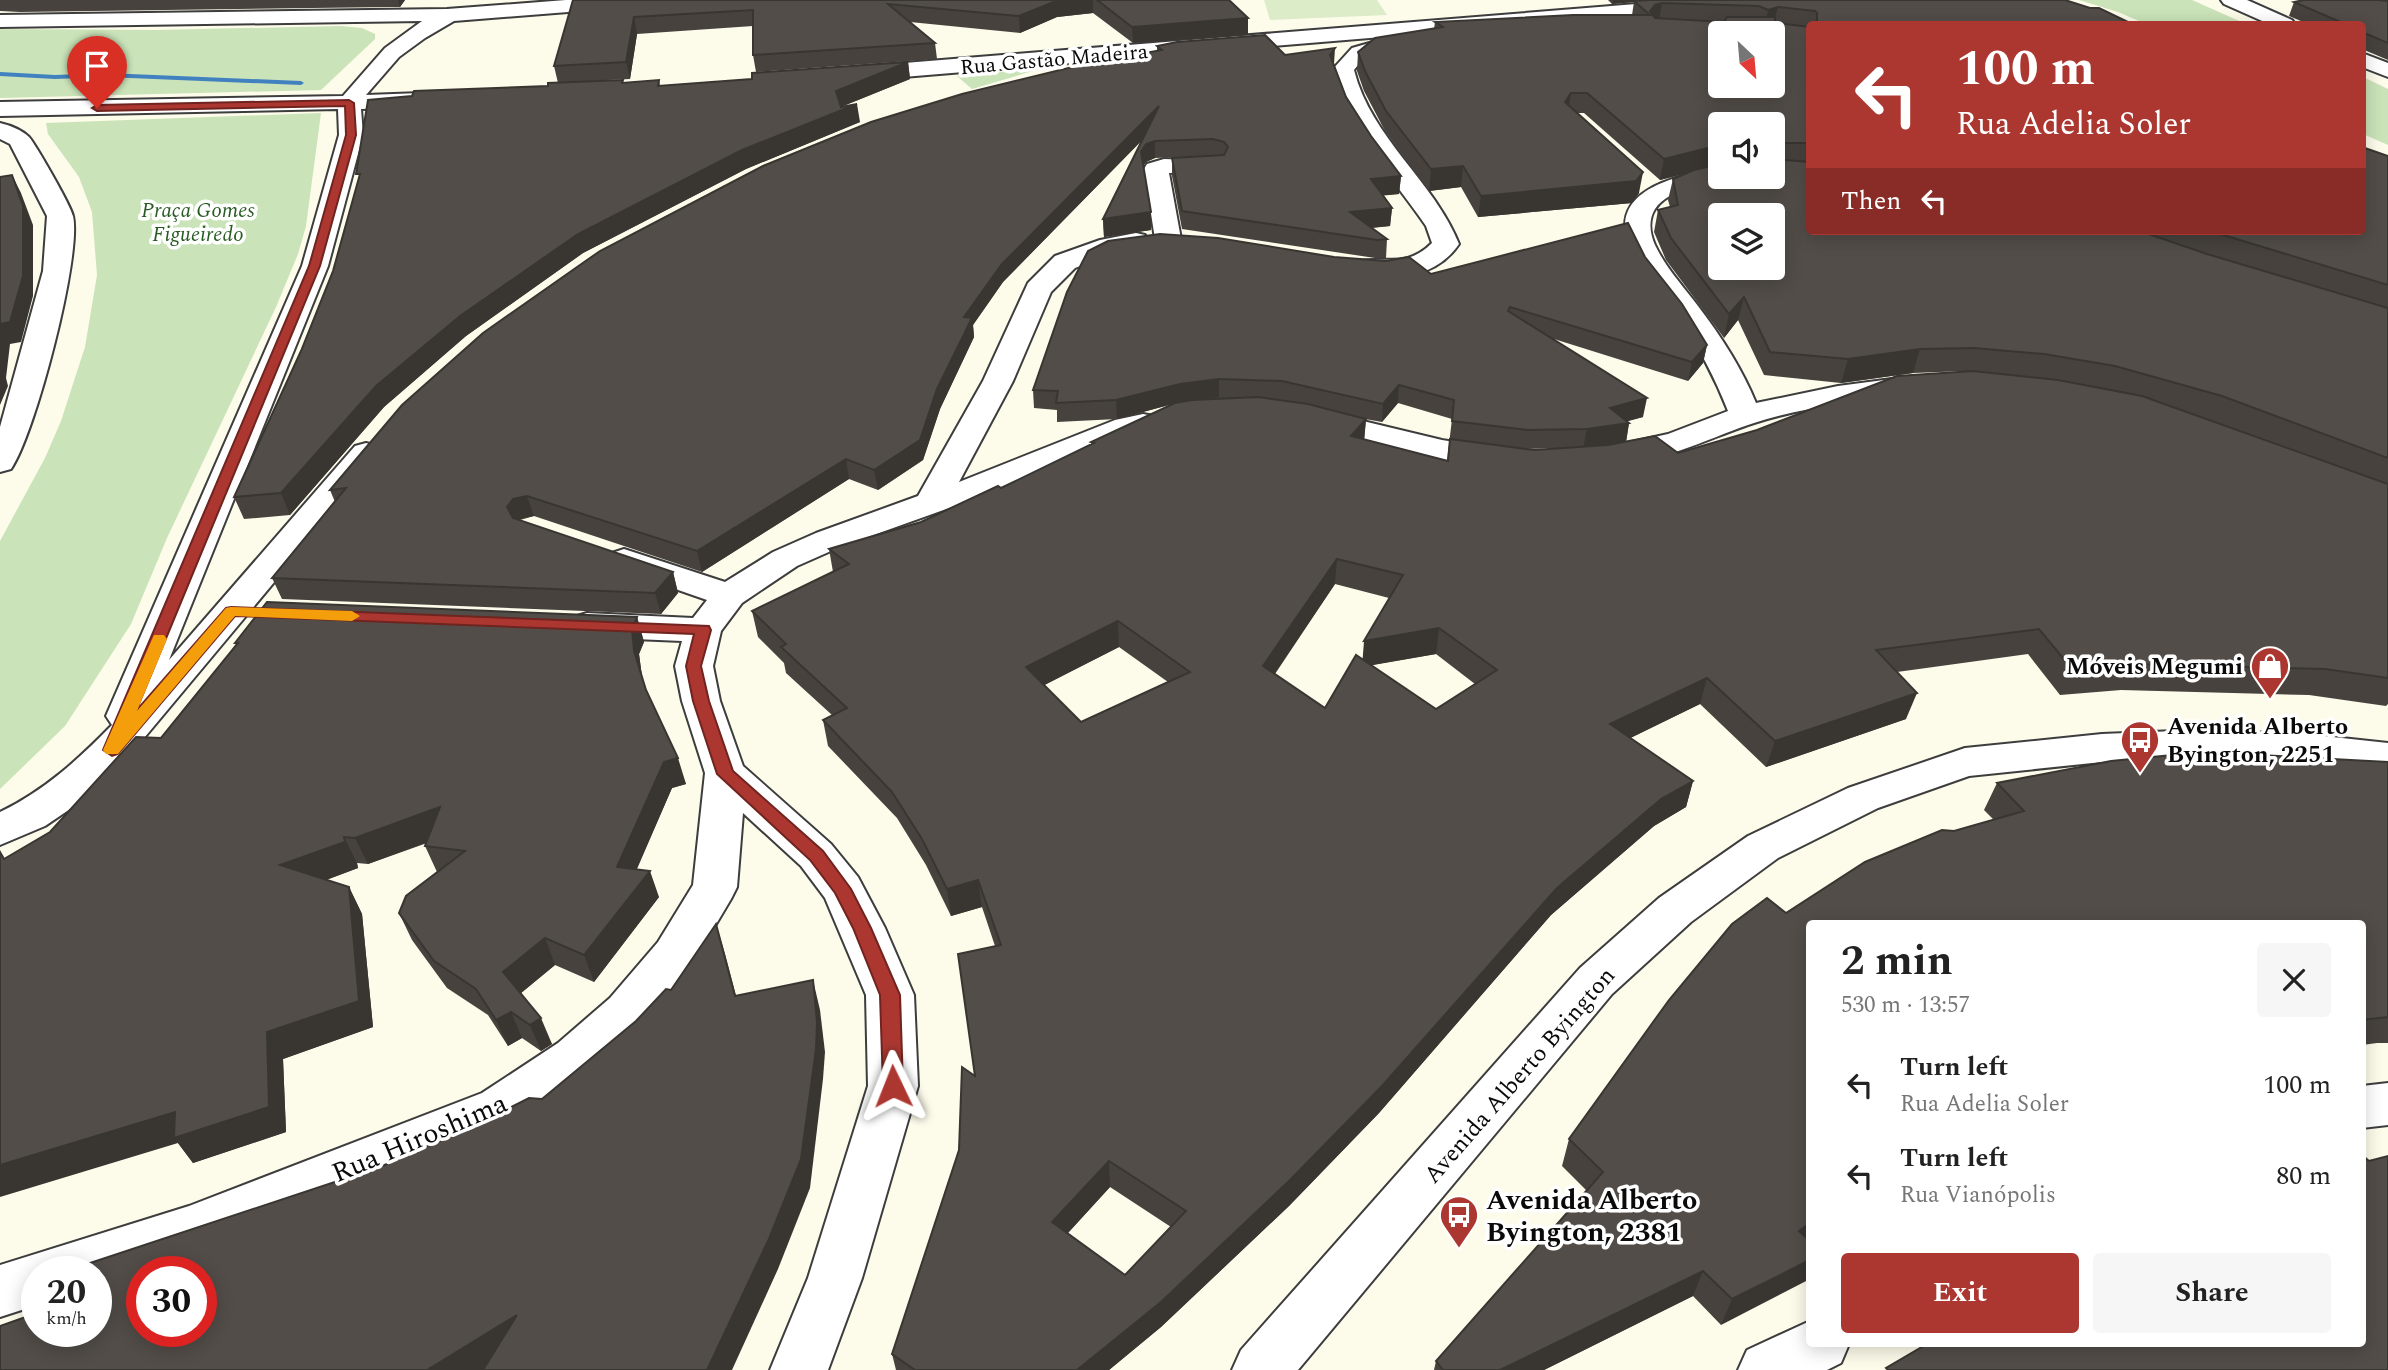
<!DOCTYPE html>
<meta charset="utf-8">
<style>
body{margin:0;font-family:Spectral,serif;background:#f6f6f6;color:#222;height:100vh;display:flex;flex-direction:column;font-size:26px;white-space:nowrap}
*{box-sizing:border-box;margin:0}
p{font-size:23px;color:#767676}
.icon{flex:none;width:38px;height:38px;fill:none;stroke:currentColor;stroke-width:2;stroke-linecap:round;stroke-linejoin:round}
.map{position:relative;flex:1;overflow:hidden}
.details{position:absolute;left:1806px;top:920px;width:560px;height:427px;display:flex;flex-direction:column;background:#fff;border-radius:7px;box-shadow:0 4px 18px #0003}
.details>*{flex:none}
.top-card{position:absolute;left:1806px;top:21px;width:560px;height:214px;border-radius:7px;box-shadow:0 4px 18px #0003;background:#ac3731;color:#fff;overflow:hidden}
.needle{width:46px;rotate:154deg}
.controls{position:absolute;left:1708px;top:21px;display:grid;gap:14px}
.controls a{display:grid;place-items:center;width:77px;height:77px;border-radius:7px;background:#fff;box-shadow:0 4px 18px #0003;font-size:35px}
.speed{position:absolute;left:21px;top:1256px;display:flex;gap:14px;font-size:35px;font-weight:700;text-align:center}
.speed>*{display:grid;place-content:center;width:91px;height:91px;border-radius:50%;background:#fff;box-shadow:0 4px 18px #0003;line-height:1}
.speed small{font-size:18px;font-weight:400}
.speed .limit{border:10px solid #d22;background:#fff;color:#111}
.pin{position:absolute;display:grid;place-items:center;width:60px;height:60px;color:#fff;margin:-72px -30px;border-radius:50% 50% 50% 0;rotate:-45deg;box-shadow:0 0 7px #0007}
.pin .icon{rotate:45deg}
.me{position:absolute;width:77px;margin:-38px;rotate:358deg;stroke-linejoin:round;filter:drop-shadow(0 0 5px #0008)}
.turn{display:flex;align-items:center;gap:24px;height:147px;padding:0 35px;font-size:32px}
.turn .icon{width:91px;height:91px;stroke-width:2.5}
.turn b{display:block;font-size:49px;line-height:60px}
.then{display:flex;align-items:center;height:66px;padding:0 35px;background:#0003;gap:14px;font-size:26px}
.round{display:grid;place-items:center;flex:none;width:74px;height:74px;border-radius:7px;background:#f6f6f6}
.headline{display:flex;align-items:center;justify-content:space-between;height:119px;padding:0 35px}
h1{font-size:42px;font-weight:700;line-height:52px}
.action{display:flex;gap:14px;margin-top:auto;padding:14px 35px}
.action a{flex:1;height:80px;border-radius:7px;background:#ac3731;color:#fff;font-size:28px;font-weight:700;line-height:80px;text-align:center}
.action a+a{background:#f6f6f6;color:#222}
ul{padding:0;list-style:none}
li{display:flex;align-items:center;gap:21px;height:91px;padding:0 35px}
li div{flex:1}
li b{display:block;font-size:26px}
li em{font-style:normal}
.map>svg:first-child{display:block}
</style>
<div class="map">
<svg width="2388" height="1370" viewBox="0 0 2388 1370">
<rect width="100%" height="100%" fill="#fdfbea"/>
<g fill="#cae3b8">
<path d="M2079,0H2192L2246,24H2146L2118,12Z"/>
<path d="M341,26L362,28L375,34V39L321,90L0,98V29L156,30Z"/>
<path d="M1043,68L972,89L957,76L965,75Z"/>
<path d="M2363,77L2388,89V145L2363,134Z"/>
<path d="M321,113L306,226L298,254L276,307L167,538L131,624L65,726L0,789V541L45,458L61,421L85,347L97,275L92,212L79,177L48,134L46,123Z"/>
</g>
<path fill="#dcebc8" d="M1264,0H1377L1387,15L1270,20Z"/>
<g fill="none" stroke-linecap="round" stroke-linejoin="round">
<path fill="#4281bf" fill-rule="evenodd" d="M0,72L55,75L106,73L301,81L304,83L301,85L106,77L55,79L0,76Z"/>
<g stroke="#3d3d3d" stroke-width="4">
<g id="minor">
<path d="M566,0H654L644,6L454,21L425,38L399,57L366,95L421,93L429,95L432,100L429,105L421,107L361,109L363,135L328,266L169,660L355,446L366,443L377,446L382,453L124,762L73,807L45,826L0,845V812C44,791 79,759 112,725L106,716L302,266L339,135L338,109L0,116V102L343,96L385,48L422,21L0,27V15L447,9Z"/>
<path d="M1686,0H1769L1759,6L1396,36L1403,38L1406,42L1403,46C1384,51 1367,53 1354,70C1371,138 1434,181 1459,244C1437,277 1393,283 1356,274L1352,268L1356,262C1386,255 1406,269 1432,243L1426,226C1393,177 1345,129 1332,70L1352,48L1394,36L855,81L847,79L844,74L847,69L855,67Z"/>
<path d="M2221,0H2247L2292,20L2295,24H2269L2224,4Z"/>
<path d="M2362,53L2388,63V77L2362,67Z"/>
<path d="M0,123C9,125 22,130 29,137C36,145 71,206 73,216C82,255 35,435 11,469L0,472V427L43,271L47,216L10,144L0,139Z"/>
<path d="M1164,159L1222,161L1225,166L1222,171L1169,173L1181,239L1177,245L1168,247L1159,245L1155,239L1144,169L1147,164Z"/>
<path d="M1720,168V177H1731L1729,180C1706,186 1670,187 1655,209C1648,220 1650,234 1655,245C1666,268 1683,286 1698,306C1721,336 1742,369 1756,403L1838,386L1907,377L1918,380L1922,386L1918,392L1907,395C1856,402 1803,407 1754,423C1715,435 1644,472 1605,462L1600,455L1605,448L1668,434L1728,411C1715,378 1700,349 1680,320C1665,298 1646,278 1633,254C1601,191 1674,176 1720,168Z"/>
<path d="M1136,233L1145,235L1149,241L1145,247L1115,253L1075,268L1051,292L1013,381L959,482L1115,420L1143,414L1154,416L1159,423L1154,430L1136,434L1033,478L840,547L797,566L742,603L721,631L713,666L720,701L743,766L831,844L858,877L885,928L914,995L918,1086L862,1278L828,1370H770L808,1278L868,1086L866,995L825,898L801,866L743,813L737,887L731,899L690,968L644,1026L592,1071L518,1123L210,1247L96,1285V1272H37V1305L0,1317V1265L189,1206L482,1093L558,1043L610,998L658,942L693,885L705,773L682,701L675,666L682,641L587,637L574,633L569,625L574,617L587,613L693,618L707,600L612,567L606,560L612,553L624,549L725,582L773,552L816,533L918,496L983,381L1028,283L1055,256L1100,240Z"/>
<path d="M1313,409L1442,440L1511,451L1516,458L1511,465C1470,475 1349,436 1302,425L1297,418L1302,411Z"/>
<path d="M2200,730L2314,735L2388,743V771L2314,763L2200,758L2102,762L1969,776L1878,808L1778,858L1691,922L1612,994L1298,1370H1232L1241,1350L1580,968L1659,898L1748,836L1848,788L1965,748L2102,734Z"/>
<path d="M2388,1083V1125L2362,1128V1086Z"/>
<path d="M1810,1321V1344H1849L1841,1363L1827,1370H1738L1747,1350Z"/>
</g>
</g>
<use href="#minor" fill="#fff" fill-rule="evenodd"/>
</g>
<g fill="#47423e" fill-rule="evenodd">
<path d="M0,0H405L400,7H391L20,12L0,11Z"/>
<path d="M573,0H1229L1248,18V35L1133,43L1093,13L1057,17L1020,33L910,22L935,43L937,59L756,72L753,55V26L637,34L630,79L608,80L623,83L659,80L660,86L752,79L908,62L910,79L841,107L860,122L746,169L583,253L466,336L384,407L290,515L244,519L234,497L548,86L558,83L554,66Z"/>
<path d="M1608,0H2065L2132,24H1810V231H2362L2388,156V704L2386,706L2309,695L2121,690L2060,695L2028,654L1897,672L1906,719L1766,767L1700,704L1630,738L1693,781L1686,807L1654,826L1551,915L1379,1113L1289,1206L1161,1327L1109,1370H896L892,1354L959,1150L975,1076L995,946L982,907L951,916L926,865L897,818L828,746L823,720L832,715L786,673L784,663L758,637L752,611L833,572L829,549L921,522L1001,488L1091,445V442L1180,402L1117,419L1057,422V410L1034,408L1033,390L1431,274L1645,257L1707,345L1703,363L1688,381L1554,339L1643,417L1627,421L1629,423L1626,442L1678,453L1965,371L1913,373L1841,383L1764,375L1738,320L1724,338L1666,260L1654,232L1658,210L1670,207L1668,200L1673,179L1683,174L1660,180L1584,113H1577L1639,193L1632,203L1478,217L1461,187L1429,191L1385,131L1364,91L1357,71L1358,52L1434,29L1435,22L1632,15L1634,2L1612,4ZM1720,124L1773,177H1720ZM1398,403L1452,419L1447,461L1364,439L1366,419H1365L1382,422ZM2194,415L2210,420L2252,436ZM1566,448L1534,450L1525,449ZM1335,584L1389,598L1363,659L1325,708L1275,674ZM1119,647L1168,682L1081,722L1044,685ZM1436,654L1475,684L1436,709L1371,665ZM1110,1187L1171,1227L1125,1275L1068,1233Z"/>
<path d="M2388,1V60L2362,49V24H2308L2289,16L2294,2Z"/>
<path d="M1157,46L1285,55L1334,64L1346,97L1371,136L1401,176L1399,194L1383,195L1392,208L1390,226L1371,228L1387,239L1386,258H1375L1182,229L1172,176V158L1183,157L1155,158L1146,162L1143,166L1151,230L1104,237L1103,219L1142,140L1003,282L973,325L974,337L940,409L923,460L878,490L849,479L702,572L534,516L520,520L673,572L678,593L661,614L282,599L272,578L335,502L330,490L1157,51Z"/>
<path d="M637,617L644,642L639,654L642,676L646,690L686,784L672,788L637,869L659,897L594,982L555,965L521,993L552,1044L541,1051L522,1038L508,1046L488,1015L447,988L412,940L399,913L437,872L425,846L427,843L368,864L357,863L358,868L326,880L349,887L362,914L373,1027L283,1059L286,1132L193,1163L178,1143L50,832L161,738L236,645L235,643Z"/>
<path d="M2388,762V1043H2377L2362,1045V924H1810V1240L1721,1325L1693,1296L1544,1370H1434L1436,1361L1587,1191L1562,1166L1569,1139L1786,913L1954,831L1994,820L1984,810L1997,783Z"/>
</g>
<g fill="#393632">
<path d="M398,0H405L400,7Z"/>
<path d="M1064,0H1093V13L1057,17L1020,33L1019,16L1056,1Z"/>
<path d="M1613,0H1657L1612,4Z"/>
<path d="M1662,3L1659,21L1650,11L1655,5Z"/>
<path d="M1778,7L1773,25L1764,29L1768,10Z"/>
<path d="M634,17L637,34L630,79L626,62Z"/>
<path d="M1248,18V35L1133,43L1132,27Z"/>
<path d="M1335,48L1334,64L1330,55Z"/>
<path d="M908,62L910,79L838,108L836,91Z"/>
<path d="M1571,93L1568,113L1565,102Z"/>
<path d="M857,104L860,122L746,169L583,253L466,336L384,407L290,515L281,493L376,386L460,316L578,234L742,150Z"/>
<path d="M1159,106L1160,122L1003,282L973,325L974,337L940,409L923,460L878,490L874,470L937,389L964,317L1002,264Z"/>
<path d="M1155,141V158L1146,162L1141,169V152L1146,144Z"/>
<path d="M1720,145L1719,165L1660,180L1664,159Z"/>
<path d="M1463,166L1461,187L1429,191L1431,169Z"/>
<path d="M1643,172L1639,193L1632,203L1478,217L1481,196Z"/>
<path d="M12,175L21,193L33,225V296L21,342L10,344L6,378L8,386L0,405V324Z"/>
<path d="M1401,176L1399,194L1369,197L1371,179Z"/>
<path d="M1392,208L1390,226L1349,230L1350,212Z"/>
<path d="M1151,212V230L1104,237L1103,219Z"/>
<path d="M1744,297L1738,320L1724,338L1729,314Z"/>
<path d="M1707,345L1703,363L1688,381L1692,362Z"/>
<path d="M1920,349L1913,373L1841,383L1848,359Z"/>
<path d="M1219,379V397L1180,402L1117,419L1116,400L1180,384Z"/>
<path d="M1399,385L1398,403L1382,422L1383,404Z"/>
<path d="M1647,398L1643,417L1614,425L1629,423L1626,442L1583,448L1587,429L1610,408Z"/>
<path d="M1366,419L1364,443L1351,436Z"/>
<path d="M846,459L849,479L702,572L697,551Z"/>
<path d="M527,496L534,516L520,519L514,527L507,507L513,499Z"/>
<path d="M1337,559L1335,584L1262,692L1263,666Z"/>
<path d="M673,572L678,593L661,614L655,593Z"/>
<path d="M637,617L644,642L639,654L642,677L634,651L632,629Z"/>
<path d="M1118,621L1119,647L1029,693L1026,667Z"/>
<path d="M1439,628L1436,654L1362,667L1364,641Z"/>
<path d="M1707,678L1700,704L1604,751L1610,724Z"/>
<path d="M1917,693L1906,719L1766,767L1775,741Z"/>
<path d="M678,758L686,784L672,788L626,893L617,867L664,762Z"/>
<path d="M1693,781L1686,807L1654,826L1551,915L1379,1113L1289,1206L1161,1327L1109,1370H1077L1557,888L1661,799Z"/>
<path d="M440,807L452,833L368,864L355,838Z"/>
<path d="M344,837L357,863L358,868L294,892L280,865Z"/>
<path d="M650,871L659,897L594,982L584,955Z"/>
<path d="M978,880L982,907L951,916L947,889Z"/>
<path d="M349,887L362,914L373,1027L283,1059L286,1132L193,1163L178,1143L0,1197V1165L267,1032Z"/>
<path d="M716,924L725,954L744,1026L735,996Z"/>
<path d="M545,938L555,965L515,998L503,972Z"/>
<path d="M813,980L820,1010L825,1052L823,1079L810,1188L778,1269L732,1370H707Z"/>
<path d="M511,1012L522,1038L508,1046L496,1020Z"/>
<path d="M541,1018L552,1044L541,1051L530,1025Z"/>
<path d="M1109,1161L1110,1187L1055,1247L1052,1222Z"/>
<path d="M1810,1223V1240L1787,1257L1799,1231Z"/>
<path d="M1810,1260V1279L1721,1325L1732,1299Z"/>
<path d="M1703,1271L1693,1296L1544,1370H1500Z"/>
<path d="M517,1315L489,1370H427Z"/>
</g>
<g fill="#524d48" stroke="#393632" stroke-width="2" fill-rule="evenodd">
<path d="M573,0H1064L1056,1L1019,16L888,4L935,43L753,55V10L634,17L626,62L554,66Z"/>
<path d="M1097,0H1229L1248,18L1132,27Z"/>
<path d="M1649,0H2065L2090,8H2099L2132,24H1817V13L1815,11L1778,7L1768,10L1759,6L1662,3L1655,5L1650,11L1655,18L1724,22L1727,17H1775V23L1810,27V143H1778L1775,154H1773V124H1720V145L1664,159L1587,93H1571L1565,102L1643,172L1636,181L1481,196L1463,166L1431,169L1386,111L1365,71L1358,52L1375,38L1443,27L1435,22L1573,15H1650L1634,1ZM1720,33H1773V86H1720Z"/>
<path d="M2304,0H2378L2388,1V43L2362,32V24H2345L2294,2Z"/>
<path d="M1265,35L1285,55L1335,48L1330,55L1346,97L1371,136L1401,176L1371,179L1392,208L1350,212L1387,239L1377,240L1182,211L1172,158L1224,155L1228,147L1224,142L1213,139L1155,141L1146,144L1141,152L1151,212L1103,219L1159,106L1002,264L964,317L972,318L937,389L920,440L874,470L846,459L697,551L527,496L513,499L507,507L513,518L673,572L655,593L272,578L346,488L330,490L402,405L483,333L600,251L763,166L871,122L962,94L1089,63L1162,50L1157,46L1177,42Z"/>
<path d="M908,62L836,91L841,107L857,104L742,150L578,234L460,316L376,386L281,493L234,497L301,351L333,271L360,174H356L368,100L412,96L414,91L548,86V83L623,80L622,83L659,80L658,86L752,79V73Z"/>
<path d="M2362,147L2388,156V285L2210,231H2362Z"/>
<path d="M1773,159L1810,162V231H2140L2207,254L2388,308V458L2222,396L2115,366L2044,354L1974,348L1920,349L1848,359L1770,352L1744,297L1729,314L1671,238L1658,210L1678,205L1673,179L1694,170L1720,164V177H1773ZM1720,215H1773V268H1720Z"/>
<path d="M12,175L23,206V276L10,322L0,324V177Z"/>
<path d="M1628,223L1645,257L1682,304L1707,345L1692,362L1510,307L1508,311L1647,398L1610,408L1629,423L1587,429L1528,430L1452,421L1454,400L1399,385L1383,404L1282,381L1219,379L1180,384L1116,400L1056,403L1058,391L1033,390L1067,292L1088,251L1108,241L1160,234L1218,238L1334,257L1386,261L1409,257L1431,274Z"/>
<path d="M1973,371L2058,380L2142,396L2388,484V678L2325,669L2134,664L2072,669L2039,629L1876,650L1917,693L1775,741L1707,678L1610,724L1693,781L1661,799L1557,888L1382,1086L1290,1180L1161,1302L1077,1370H915L892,1354L959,1150L962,1067L975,1076L958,954L1001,945L978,880L947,889L922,839L892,792L823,720L847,708L781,647L786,644L752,611L849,564L829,549L921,522L998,486L1001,488L1094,443L1091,442L1175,403L1192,400L1258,397L1308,404L1366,419L1351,436L1448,461L1450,439L1534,450L1608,445L1655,436L1678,453L1757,430L1897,376ZM1337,559L1403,575L1364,641L1439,628L1497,670L1436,709L1356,655L1325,708L1263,666ZM1118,621L1190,672L1081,722L1026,667ZM1109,1161L1186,1211L1125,1275L1052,1222Z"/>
<path d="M267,602L637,617L632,629L634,651L646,690L678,758L664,762L617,867L650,871L584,955L545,938L503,972L541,1018L530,1025L511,1012L496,1020L476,989L434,961L399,913L406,896L465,851L425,846L440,807L355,838L344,837L345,842L280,865L349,887L359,1001L267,1032L269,1107L174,1138L175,1112L0,1165V852L4,859L50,832L136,737L161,738L238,643H235Z"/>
<path d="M2203,752L2388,762V1017L2362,1020V924H1810V1223L1799,1231L1810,1241V1260L1732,1299L1703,1271L1500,1370H1443L1436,1361L1603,1172L1569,1139L1669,1000L1732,924L1767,898L1786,913L1865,862L1942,830L1954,831L2024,811L1997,783L2111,761Z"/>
<path d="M716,924L735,996L813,980L817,1022L816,1049L801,1159L768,1241L707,1370H483L517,1315L427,1370H0V1326L37,1313V1332H96V1272H86L87,1264L380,1167L480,1123L529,1098L542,1099L636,1021L666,989L671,990ZM142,1272H201V1332H142Z"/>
<path d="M2362,1155L2369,1161L2388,1156V1370H1888L1886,1368L1927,1344H2362Z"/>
</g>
<path fill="#ac3731" stroke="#702420" stroke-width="2" d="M349,100L354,103L356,135L320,266L136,711L226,608L231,607L709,626L711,630L701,666L709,701L733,771L823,851L851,889L871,928L900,995L903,1086L900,1092L893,1094L886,1092L883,1086L880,995L853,928L835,893L810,860L717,774L693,701L686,666L694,634L235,616L118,754L112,756L103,750L309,266L346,135L345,106L97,111L92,108L97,105Z"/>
<path fill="#f59e0b" d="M231,607L352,611L360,616L352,621L235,616L118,754H106L103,750L154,635H164L167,639L137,711L226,608Z"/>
<defs>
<g id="shop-pin" transform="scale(2.0125)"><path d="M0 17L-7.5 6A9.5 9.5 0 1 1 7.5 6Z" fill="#ac3731" stroke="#fff"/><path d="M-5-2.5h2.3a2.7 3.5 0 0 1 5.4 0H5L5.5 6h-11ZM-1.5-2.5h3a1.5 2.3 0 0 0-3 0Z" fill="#fff"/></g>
<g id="bus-pin" transform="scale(2.0125)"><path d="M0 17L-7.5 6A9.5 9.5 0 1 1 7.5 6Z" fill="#ac3731" stroke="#fff"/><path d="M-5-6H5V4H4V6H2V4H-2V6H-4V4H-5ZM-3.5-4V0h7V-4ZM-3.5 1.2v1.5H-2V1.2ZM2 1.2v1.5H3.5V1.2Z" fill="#fff"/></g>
</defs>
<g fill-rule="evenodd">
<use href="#shop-pin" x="2270" y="666"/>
<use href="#bus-pin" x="2140" y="740"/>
<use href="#bus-pin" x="1459" y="1215"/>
</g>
<g text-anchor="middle" stroke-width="7" stroke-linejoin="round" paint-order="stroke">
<g font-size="21" fill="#0a0a0a" stroke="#fff">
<text transform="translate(1054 59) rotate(-5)" y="7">Rua Gastão Madeira</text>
</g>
<g font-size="21" font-style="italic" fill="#285b22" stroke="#fff">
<text x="198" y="217">Praça Gomes<tspan x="198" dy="24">Figueiredo</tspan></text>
</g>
<g font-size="24" font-weight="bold" fill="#0a0a0a" stroke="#fff" text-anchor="end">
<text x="2243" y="674">Móveis Megumi</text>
<text x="2167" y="734" text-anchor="start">Avenida Alberto<tspan x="2167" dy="28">Byington, 2251</tspan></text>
</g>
<g font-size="24" fill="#0a0a0a" stroke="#fff">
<text transform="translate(1519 1075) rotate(-49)" y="8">Avenida Alberto Byington</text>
</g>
<g font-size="28" fill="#0a0a0a" stroke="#fff">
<text transform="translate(419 1137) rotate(-23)" y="10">Rua Hiroshima</text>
</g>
<g font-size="28" font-weight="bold" fill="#0a0a0a" stroke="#fff" text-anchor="start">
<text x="1486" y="1209">Avenida Alberto<tspan x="1486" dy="32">Byington, 2381</tspan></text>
</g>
</g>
</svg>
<div class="controls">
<a><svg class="needle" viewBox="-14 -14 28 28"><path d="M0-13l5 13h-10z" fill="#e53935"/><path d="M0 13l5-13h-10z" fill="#767676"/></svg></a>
<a><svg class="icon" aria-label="sound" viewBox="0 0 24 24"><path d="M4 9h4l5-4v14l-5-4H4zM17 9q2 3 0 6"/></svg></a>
<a><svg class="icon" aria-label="layers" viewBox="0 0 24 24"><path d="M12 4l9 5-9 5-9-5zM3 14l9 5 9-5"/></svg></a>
</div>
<div class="speed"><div>20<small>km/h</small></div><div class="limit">30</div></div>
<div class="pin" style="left:97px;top:108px;background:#d93025"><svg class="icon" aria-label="arrive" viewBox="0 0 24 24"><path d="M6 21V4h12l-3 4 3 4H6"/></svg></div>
<svg class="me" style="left:893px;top:1086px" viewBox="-20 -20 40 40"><path d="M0-17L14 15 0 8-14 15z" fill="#ac3731" stroke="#fff" stroke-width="4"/></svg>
<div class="top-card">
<div class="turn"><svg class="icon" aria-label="left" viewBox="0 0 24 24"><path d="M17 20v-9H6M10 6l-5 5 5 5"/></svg><div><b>100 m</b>Rua Adelia Soler</div></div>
<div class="then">Then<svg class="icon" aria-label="left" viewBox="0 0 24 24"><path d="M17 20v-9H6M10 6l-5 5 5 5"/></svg></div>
</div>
<section class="details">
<div class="headline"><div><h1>2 min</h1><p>530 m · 13:57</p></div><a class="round"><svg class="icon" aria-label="close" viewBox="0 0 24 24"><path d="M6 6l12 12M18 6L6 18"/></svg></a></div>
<ul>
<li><svg class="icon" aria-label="left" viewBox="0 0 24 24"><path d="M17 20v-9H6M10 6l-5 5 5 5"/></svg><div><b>Turn left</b><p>Rua Adelia Soler</p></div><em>100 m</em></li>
<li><svg class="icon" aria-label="left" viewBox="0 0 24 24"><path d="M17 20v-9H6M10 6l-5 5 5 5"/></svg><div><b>Turn left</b><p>Rua Vianópolis</p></div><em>80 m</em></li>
</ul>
<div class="action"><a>Exit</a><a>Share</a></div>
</section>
</div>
